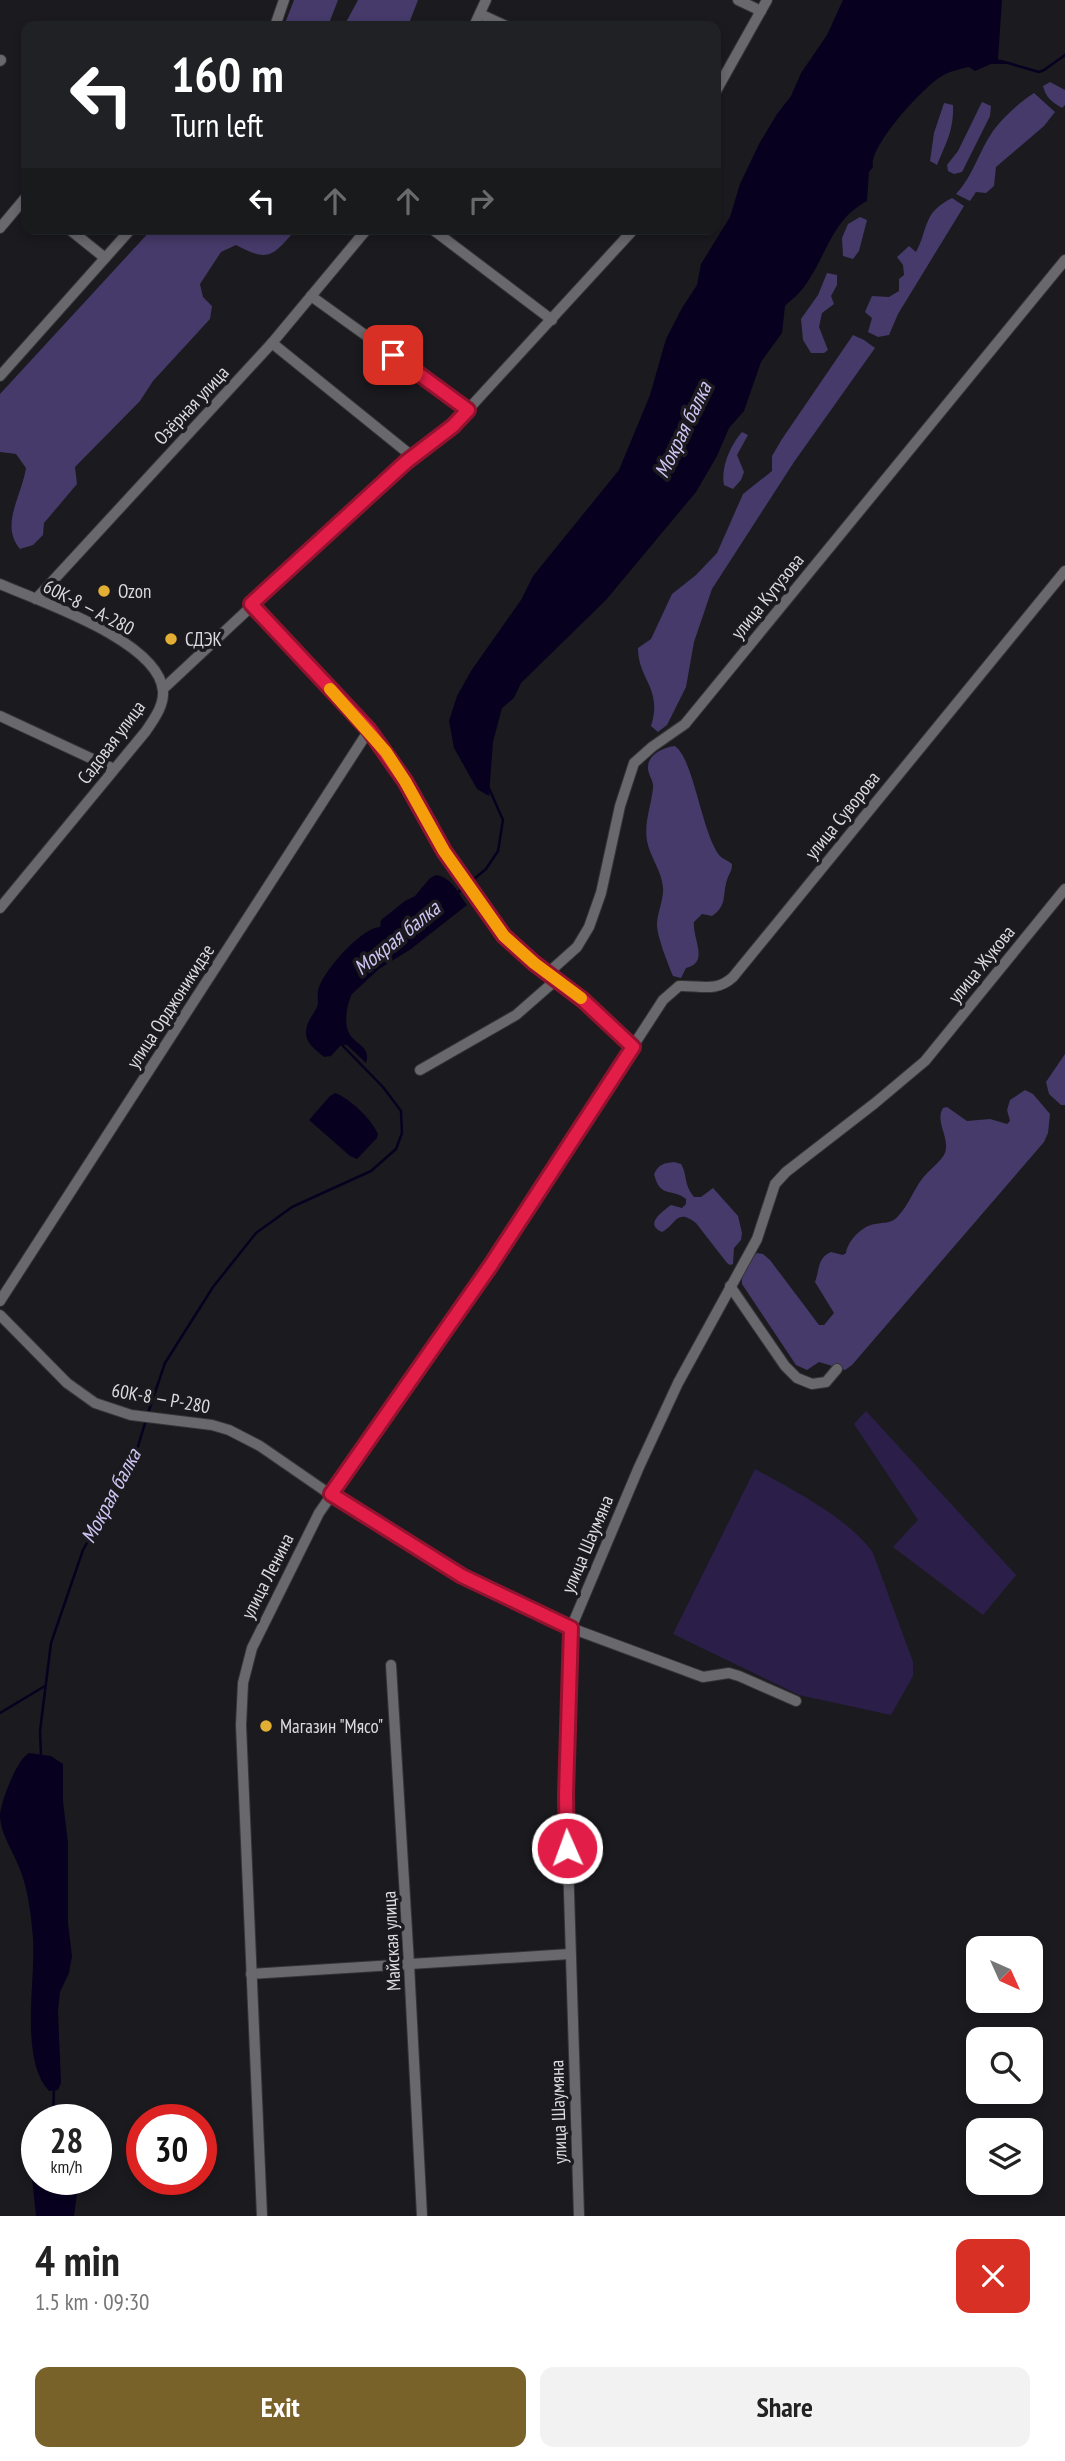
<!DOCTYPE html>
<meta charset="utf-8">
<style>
body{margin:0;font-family:"PT Sans Narrow",sans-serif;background:#f2f2f2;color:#222;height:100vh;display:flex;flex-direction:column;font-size:26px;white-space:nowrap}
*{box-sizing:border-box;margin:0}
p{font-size:23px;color:#767676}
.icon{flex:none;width:38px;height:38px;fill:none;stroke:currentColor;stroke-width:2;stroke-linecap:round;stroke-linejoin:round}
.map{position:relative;height:2216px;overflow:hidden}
.panel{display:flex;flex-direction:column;background:#fff;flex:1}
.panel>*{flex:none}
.guide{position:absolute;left:21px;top:21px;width:700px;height:214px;border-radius:14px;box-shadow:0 4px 10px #0003;background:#202124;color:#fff;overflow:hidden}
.needle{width:46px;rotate:135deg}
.tools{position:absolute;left:966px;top:1936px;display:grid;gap:14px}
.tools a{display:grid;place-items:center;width:77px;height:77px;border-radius:14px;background:#fff;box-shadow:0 4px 10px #0003;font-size:35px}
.speed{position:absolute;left:21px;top:2104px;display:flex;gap:14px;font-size:35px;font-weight:700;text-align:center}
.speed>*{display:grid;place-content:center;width:91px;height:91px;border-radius:50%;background:#fff;box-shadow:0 4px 10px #0003;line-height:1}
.speed small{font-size:18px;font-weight:400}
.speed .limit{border:10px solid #d22;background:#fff;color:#111}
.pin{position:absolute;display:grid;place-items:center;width:60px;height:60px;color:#fff;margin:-30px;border-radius:14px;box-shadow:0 4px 10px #0006}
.me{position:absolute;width:77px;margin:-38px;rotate:358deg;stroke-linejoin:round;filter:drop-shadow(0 0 5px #0008)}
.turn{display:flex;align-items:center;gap:24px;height:147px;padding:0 35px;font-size:32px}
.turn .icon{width:91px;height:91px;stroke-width:2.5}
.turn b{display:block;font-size:49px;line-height:60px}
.lanes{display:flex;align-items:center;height:66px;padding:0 35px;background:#0003;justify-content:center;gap:35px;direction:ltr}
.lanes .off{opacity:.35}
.round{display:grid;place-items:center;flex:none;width:74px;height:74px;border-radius:14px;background:#f2f2f2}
.head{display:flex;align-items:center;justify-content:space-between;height:119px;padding:0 35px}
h1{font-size:42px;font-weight:700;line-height:52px}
.action{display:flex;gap:14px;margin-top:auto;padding:14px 35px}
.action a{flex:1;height:80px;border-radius:14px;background:#79612a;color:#fff;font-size:28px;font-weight:700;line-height:80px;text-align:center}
.action a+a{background:#f2f2f2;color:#222}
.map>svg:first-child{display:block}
</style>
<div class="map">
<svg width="1065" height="2216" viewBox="0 0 1065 2216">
<rect width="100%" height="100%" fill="#1b1a1f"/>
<g fill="#2b1f4a">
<path d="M866,1411L1016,1575L983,1615L893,1547L918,1520L854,1424Z"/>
<path d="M755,1469C791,1489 850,1519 873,1553L913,1662V1676L891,1715L799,1695L673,1634Z"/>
</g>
<g fill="#453a69">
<path d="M294,0H338L328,26H284Z"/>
<path d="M358,0H418L408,26H344Z"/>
<path d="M1050,82L1065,90V105L1062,108C1052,102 1046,98 1043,86Z"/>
<path d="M1034,93L1055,112L1044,126L996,167L994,186L986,193L976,192L970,201L956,194C973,176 979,151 993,131C1003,117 1020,102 1034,93Z"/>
<path d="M982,102L991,106L990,116L962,172L954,174L948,171L947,165L958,151Z"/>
<path d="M944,103L953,105C954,130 946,143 937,165L930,161L934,133Z"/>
<path d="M952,198L964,206L898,314L889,335L878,337L868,332L872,318L865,312L872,296L889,297L899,291V279L904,275L903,265L897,257L909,246L916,252C929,228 922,213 952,198Z"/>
<path d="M860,217L867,220L859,251L853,259L843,256L842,238L848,224Z"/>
<path d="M152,229H296C273,256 269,263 236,245L221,252L200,284L203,297L212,306L210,319L153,381L140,401L75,467L77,484L44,523L43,535L33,545L20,549C0,525 21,498 26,468L16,454L0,452V394Z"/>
<path d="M827,273L837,275V285L831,296L834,304L822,313L819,327L828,350L824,353H811L803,340L801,319L818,295Z"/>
<path d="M853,335L864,340L875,348L794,462L712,589L694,642L686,687L667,725L658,732L651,726C663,688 638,680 638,648L651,639L672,594L696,575L717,553L743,494L772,471V456L782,439Z"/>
<path d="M742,432L748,435L737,455L744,472L741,480L733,489L724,485C721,467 730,446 742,432Z"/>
<path d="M675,746C694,760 701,830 719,855C722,859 728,860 732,864C732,872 729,873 727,880C722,895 728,905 712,916L702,914L694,922C692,938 710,963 686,968L681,978L673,976C668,964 657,936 657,925C657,913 664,899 663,888C662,871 650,857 647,841C644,822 651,807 653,788C654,781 648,775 648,768C647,755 664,747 675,746Z"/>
<path d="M1065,1054V1105H1061L1049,1094L1046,1082Z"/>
<path d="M1025,1090L1033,1094L1050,1114L1048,1133L1044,1142L852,1365L845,1370L819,1362L807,1370L796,1365L742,1284C741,1273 748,1259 757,1253L763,1254L770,1260L819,1325H824L834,1313L815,1282C820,1269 817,1258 831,1252L843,1255L846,1253C848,1240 862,1226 875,1224C885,1222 892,1224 899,1215C909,1204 913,1191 922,1179C928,1171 939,1163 944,1155C952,1140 934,1122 943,1108L947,1107L967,1121L990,1119L1007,1124L1010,1121L1007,1110L1010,1100Z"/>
<path d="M674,1162L681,1164C688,1176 683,1183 694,1197H701L713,1188L738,1216L742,1233L741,1240L734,1248L733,1264L730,1265L727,1263L696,1223C676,1208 677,1224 662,1232C644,1224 662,1212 671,1205L682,1208L686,1204V1199C673,1188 660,1199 654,1174C659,1164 664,1163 674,1162Z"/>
</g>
<g fill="#08001f">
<path d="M843,0H1002L998,59L1007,64H991L975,71L969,67C960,69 950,71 942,76C924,86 868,147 873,167L869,172L867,201C831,220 827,256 804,287C799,294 791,300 785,306L782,333L761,362L744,411L729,428L717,456L696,492L606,600L521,683L514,698L502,708L493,742L489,796L477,789L454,748L449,721L457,696L471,671L521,600L533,576L619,470L650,395L666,339L682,308L697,285L701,264L730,217L740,184L759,144L777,114L791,96L801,73L827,35Z"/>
<path d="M436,875C453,878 457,892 467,905L411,949L379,969L352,994C347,1003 343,1025 350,1035C357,1045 371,1047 366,1063L347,1045H341L331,1056L324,1057C317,1051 305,1043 306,1032C306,1023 313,1015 317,1007C319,1002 317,997 318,991C322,972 361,928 380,927L381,920L405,901L415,896L430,878Z"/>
<path d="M335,1093C351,1099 371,1119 378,1134L377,1138L357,1159L350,1156L309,1120L330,1096Z"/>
<path d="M29,1753L51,1756L63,1764V1801L68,1843V1923L72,1956L69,1973L60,1992L58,2011L61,2083L58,2090L49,2091C19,2059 36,1980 33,1938C31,1917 29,1895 22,1875C16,1855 0,1835 0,1815C1,1801 17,1759 29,1753Z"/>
<path d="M37,2148V2179H79L74,2216H36L31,2168Z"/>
</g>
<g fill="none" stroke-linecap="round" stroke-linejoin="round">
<g stroke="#08001f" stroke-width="2.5">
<path d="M1001,61L1039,72L1044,70L1065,55"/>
<path d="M456,894L486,869L498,851L503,820L488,786"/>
<path d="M148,1413L165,1363L213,1287L256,1233L292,1207L371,1171L396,1149L402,1133L401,1111L383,1087L340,1043"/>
<path d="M0,1713L45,1686"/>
<path d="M41,1756L40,1731L51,1643L83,1550L135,1456L146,1420"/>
<path d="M53,2119L54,2088"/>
</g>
<g stroke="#353538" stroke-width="12">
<g id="minor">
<path d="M738,0L761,11"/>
<path d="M480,14L506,26"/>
<path d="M275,26L284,0"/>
<path d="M474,26L486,0"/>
<path d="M0,61L1,60"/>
<path d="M716,91L767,0"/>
<path d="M0,228L26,197"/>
<path d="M69,229L105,258"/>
<path d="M432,229L552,320"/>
<path d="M311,296L468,409"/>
<path d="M272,343L413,457"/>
<path d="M0,376L131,229"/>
<path d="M0,584C41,602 159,641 163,691C164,706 154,719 146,731L0,908"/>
<path d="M36,599L272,343L367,229"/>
<path d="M252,604L369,730L406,781L444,851L504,936L534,963L583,1000L633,1047"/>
<path d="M163,689L406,462L453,426L634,229"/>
<path d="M0,716L114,769"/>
<path d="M548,973L577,947L589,927L601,893L620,806L634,763L652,747L685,724L1065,260"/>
<path d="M420,1070L516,1015L556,980"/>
<path d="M730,1286L785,1366L797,1378L812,1384L826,1382L837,1369"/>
<path d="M0,1301L369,730"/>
<path d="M0,1315L67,1383L95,1403L131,1415L212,1425L229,1430L260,1446L331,1495L462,1576L495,1593L571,1628L703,1677L729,1673L739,1676L796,1701"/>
<path d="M391,1665L409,1964L422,2216"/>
<path d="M251,1974L570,1954"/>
<path d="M262,2216L241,1725L243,1683L252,1648L319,1513L491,1265L663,1000L679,986C699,985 716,993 733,977L1065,571"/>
<path d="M579,2216L566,1795L571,1628L639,1467L678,1383L757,1239L775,1184L786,1172L875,1103L925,1061L1065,889"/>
</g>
</g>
<use href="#minor" stroke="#69686d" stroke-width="10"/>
</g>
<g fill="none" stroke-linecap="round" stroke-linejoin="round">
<g stroke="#92132f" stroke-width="18">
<path id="route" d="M393,355L468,410L453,426L406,462L251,604L369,730L405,781L444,851L504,936L534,963L583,1000L633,1047L491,1265L331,1494L462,1576L571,1628L566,1795L567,1848"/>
</g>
<use href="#route" stroke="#e11d48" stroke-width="12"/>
<path stroke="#f59e0b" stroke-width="12" d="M330,689L386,752L405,781L444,851L504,936L534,963L581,998"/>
</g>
<g fill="#e3ae34" stroke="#1b1a1f" stroke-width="2.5">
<circle cx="104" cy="591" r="7"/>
<circle cx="171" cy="639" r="7"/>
<circle cx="266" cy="1726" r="7"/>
</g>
<g text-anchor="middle" stroke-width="7" stroke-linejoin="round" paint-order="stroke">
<g font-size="19" fill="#dcdbdf" stroke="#1b1a1f">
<text transform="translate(191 405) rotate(-47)" y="7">Озёрная улица</text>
<text transform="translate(767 596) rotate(-51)" y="7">улица Кутузова</text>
<text transform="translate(89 607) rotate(27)" y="7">60К-8 — А-280</text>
<text transform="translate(111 742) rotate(-53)" y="7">Садовая улица</text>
<text transform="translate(842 815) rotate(-51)" y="7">улица Суворова</text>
<text transform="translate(981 964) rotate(-51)" y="7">улица Жукова</text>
<text transform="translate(170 1006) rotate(-57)" y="7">улица Орджоникидзе</text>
<text transform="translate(161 1398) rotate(10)" y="7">60К-8 — Р-280</text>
<text transform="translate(587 1544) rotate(-67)" y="7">улица Шаумяна</text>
<text transform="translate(267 1576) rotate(-63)" y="7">улица Ленина</text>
<text transform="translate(391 1941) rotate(-93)" y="7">Майская улица</text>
<text transform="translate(558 2112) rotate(-92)" y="7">улица Шаумяна</text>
</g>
<g font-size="19" fill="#dcdbdf" stroke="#1b1a1f" text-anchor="start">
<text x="118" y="598">Ozon</text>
<text x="185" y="646">СДЭК</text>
<text x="280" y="1733">Магазин "Мясо"</text>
</g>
<g font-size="21" font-style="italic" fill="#cfc5f5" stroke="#1b1a1f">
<text transform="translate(683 430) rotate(-64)" y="7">Мокрая балка</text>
<text transform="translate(397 938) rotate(-39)" y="7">Мокрая балка</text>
<text transform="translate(111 1496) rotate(-62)" y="7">Мокрая балка</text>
</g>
</g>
</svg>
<div class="tools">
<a><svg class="needle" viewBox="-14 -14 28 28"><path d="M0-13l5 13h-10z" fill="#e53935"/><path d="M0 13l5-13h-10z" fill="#767676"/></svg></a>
<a><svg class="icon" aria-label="search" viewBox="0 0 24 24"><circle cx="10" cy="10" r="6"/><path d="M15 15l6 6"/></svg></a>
<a><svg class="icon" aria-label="layers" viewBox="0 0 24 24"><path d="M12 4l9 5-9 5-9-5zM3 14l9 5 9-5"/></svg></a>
</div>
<div class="speed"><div>28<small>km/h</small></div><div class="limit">30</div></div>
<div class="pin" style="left:393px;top:355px;background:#d93025"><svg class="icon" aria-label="arrive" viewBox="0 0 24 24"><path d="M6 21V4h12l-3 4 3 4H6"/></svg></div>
<svg class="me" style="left:567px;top:1848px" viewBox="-20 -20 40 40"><circle r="17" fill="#e11d48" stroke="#fff" stroke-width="3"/><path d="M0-11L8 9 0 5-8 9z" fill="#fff"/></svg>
<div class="guide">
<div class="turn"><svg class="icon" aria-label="left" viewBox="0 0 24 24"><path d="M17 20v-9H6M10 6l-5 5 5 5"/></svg><div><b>160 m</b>Turn left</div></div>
<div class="lanes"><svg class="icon" aria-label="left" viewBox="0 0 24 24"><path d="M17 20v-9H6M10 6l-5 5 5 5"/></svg><svg class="icon off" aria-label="ahead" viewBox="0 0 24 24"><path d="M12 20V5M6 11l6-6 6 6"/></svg><svg class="icon off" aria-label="ahead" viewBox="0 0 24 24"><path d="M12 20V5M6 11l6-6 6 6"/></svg><svg class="icon off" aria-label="right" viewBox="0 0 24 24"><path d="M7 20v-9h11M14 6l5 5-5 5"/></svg></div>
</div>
</div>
<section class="panel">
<div class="head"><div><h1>4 min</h1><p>1.5 km · 09:30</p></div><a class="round" style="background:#d93025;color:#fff"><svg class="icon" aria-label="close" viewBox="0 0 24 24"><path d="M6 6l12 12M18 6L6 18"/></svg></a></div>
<div class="action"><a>Exit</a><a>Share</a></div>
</section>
